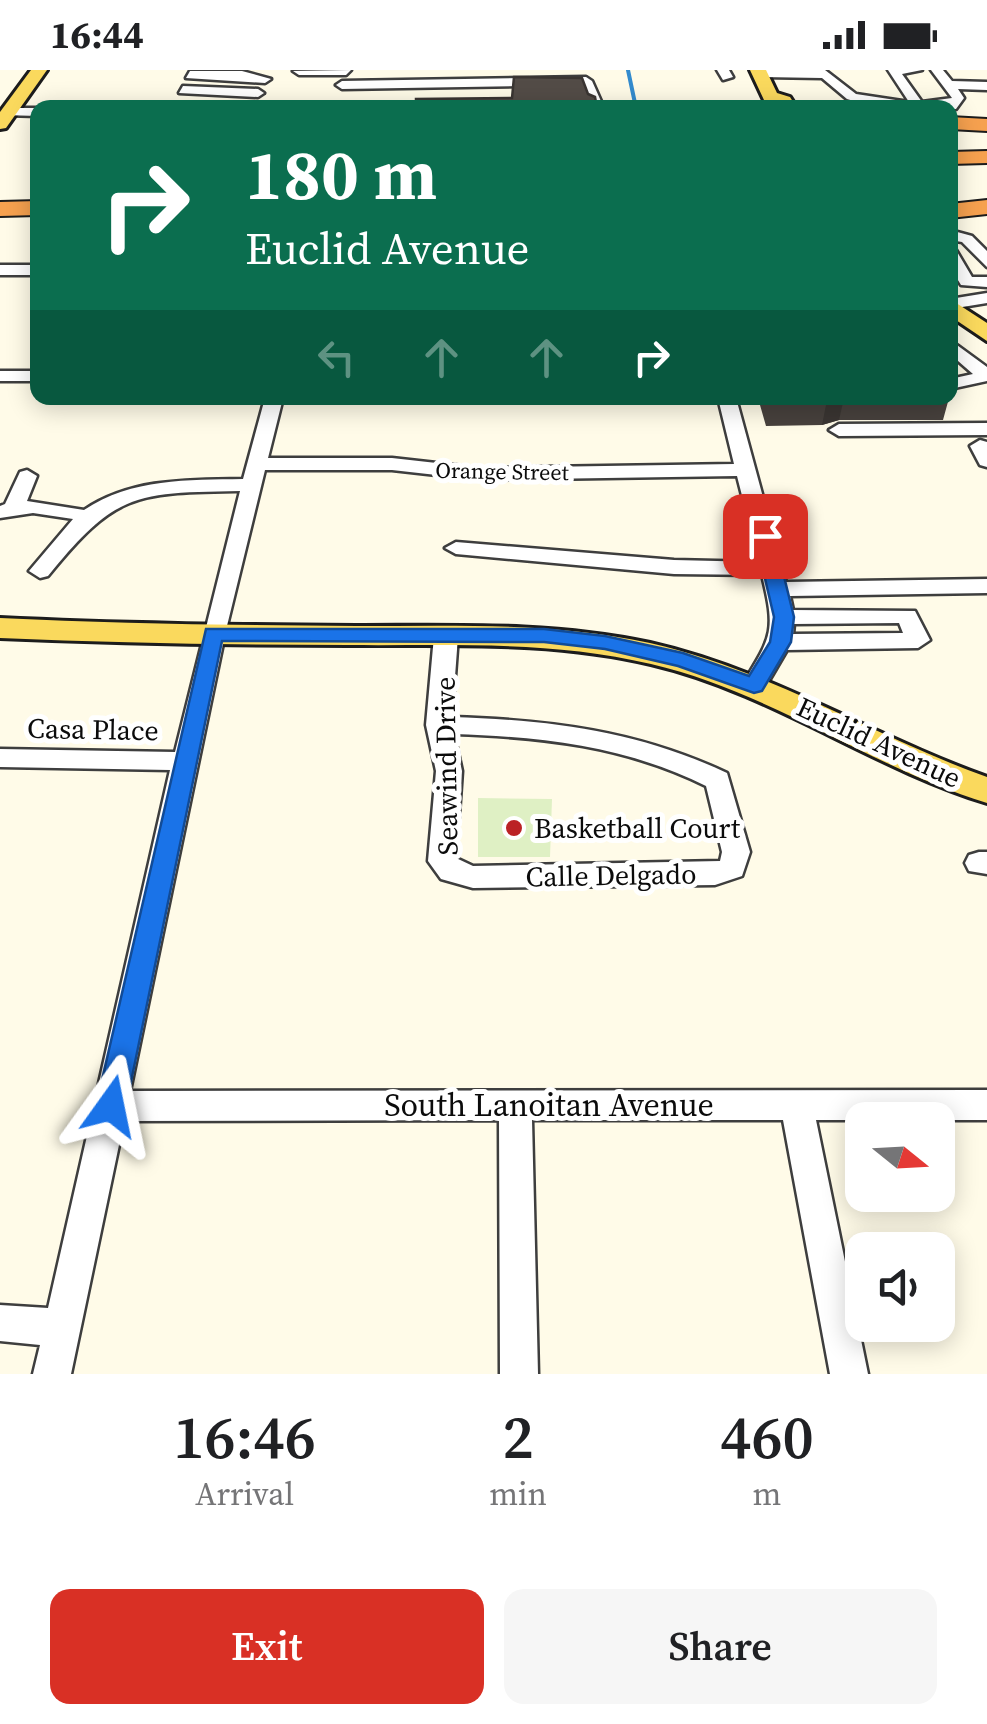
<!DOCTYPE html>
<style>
body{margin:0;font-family:"Source Serif 4",serif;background:#f6f6f6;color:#202124;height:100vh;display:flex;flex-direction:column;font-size:38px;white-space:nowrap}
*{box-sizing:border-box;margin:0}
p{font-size:32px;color:#757577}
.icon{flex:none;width:55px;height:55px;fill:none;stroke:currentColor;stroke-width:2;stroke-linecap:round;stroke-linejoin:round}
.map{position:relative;height:1304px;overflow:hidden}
.drawer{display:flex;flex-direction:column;background:#fff;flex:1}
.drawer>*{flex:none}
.top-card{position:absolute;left:30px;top:30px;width:928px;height:305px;border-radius:20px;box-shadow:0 5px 25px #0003;background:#0b6e4f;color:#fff;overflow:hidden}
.needle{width:65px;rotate:108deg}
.buttons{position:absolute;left:845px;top:1032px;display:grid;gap:20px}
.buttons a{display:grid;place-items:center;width:110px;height:110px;border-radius:20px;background:#fff;box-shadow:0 5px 25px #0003;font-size:50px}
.pin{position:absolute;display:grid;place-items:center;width:85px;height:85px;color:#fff;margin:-42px;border-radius:20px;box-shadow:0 5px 15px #0006}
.me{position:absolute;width:110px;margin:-55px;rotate:12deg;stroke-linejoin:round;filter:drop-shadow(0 0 8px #0008)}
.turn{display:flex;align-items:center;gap:35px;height:210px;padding:0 50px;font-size:45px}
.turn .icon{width:130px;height:130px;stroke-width:2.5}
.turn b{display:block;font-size:70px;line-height:85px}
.lanes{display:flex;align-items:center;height:95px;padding:0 50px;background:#0003;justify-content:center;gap:50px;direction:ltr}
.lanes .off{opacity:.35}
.eta{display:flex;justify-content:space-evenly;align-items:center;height:170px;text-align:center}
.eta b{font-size:60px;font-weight:600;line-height:70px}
.button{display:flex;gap:20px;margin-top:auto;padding:20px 50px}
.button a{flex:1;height:115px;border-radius:20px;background:#d93025;color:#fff;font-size:40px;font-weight:600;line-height:115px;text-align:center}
.button a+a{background:#f6f6f6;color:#202124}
.status{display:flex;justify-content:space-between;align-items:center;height:70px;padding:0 50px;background:#fff;direction:ltr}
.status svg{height:28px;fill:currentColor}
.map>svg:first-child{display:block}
</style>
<div class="status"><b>16:44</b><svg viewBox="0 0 49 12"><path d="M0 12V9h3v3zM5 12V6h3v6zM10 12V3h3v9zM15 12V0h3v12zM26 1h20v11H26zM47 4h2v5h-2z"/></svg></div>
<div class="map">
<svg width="987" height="1304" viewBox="0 0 987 1304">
<rect width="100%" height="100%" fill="#fffbe8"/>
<path fill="#dff0c4" d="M478,728L552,729L550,787H478Z"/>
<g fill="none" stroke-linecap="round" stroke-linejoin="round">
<path stroke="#338bce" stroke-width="4" d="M628,0L636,38"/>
<g stroke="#3e3e3e" stroke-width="5">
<g id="minor">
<path d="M351,0L346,5H299L293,1Z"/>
<path d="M717,0H729L733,7L723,10Z"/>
<path d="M760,0H825L856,24L909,32L888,0H922L902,4L922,32L952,28L931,0H943L952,11L987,12V20L958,19L964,28L956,39L877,38L847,29L822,8L756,7Z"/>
<path d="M190,1H242L271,9L265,13L186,8Z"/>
<path d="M586,7L592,11L604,38H591L582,15L342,19L336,15L342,11Z"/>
<path d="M183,16L258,19L264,23L258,27L179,23Z"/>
<path d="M8,38H38V46L3,45V39Z"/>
<path d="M950,160L972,166L987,181V197L962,172L950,170Z"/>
<path d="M950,178L956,180L972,207H987V217L961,215L950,197Z"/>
<rect x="0" y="195" width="38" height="10"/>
<path d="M987,223V233L950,239V229Z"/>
<path d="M950,270L987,297V311L950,319V309L973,304L950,284Z"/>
<rect x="0" y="301" width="38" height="10"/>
<path d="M265,328H283L268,388H392L481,398L734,394L718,328H736L786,512L987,509V523L790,526L793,540L915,541L930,570L918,578L787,580L763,621L754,623L742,615C772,566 776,562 762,505L674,504L456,484L445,478L456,472L674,490L759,492L737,406L481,410L392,400H265L225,564L130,1021L987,1020V1050H816L868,1304H830L783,1050H532L538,1304H500L499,1050L124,1051L71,1304H33L40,1275L0,1271V1235L48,1238L170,700L0,697V679L175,682L240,421C135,423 116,422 48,506L40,508L29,501L73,449L33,443L0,448V436L5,434L20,402L27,400L37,406L27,431L84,440C132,408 188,410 243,409ZM899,553L903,563L793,564L794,554Z"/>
<path d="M987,353V365L839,366L829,360L839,354Z"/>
<path d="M980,370L987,372V397L980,395L970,376Z"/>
<path d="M446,558L458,566L452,647C550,650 638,661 727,703L750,782L742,806L715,815L473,818L441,809L428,791L436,701L426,655L434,566ZM454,664C543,667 625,676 706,716L722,782L720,791L473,796L456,788L462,701Z"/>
<path d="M979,782H987V804L969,801L965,793L969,785Z"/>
</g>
</g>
<g stroke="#1c1c1c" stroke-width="6">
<g id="major">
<path d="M31,0H47L6,58L0,59V42Z"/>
<path d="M750,0H766L777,23L790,27L797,38H780L764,30Z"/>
<path d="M950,229L987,253V271L950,246Z"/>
<path d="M0,548C119,554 237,555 356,556C455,556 553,552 650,573C770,600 872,666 987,707V733C870,697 771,622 651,594C551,570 451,576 349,575C232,575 116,573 0,568Z"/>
</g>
</g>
<g stroke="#1c1c1c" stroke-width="4">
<g id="highway">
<path d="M950,47L987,49V61L950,59Z"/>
<path d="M987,81V93L950,94V82Z"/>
<path d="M987,130V144L950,148V134Z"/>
<path d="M38,131V145L0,146V132Z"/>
</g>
</g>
<use href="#minor" fill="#fff" fill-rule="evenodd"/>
<use href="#major" fill="#fad95d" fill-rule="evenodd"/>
<use href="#highway" fill="#f6a14f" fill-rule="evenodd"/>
</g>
<path fill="#47413d" d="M758,328H949L943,350H839L822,355L766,356Z"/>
<path fill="#3a3532" d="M837,328H844L839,350L822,355L827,330Z"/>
<g fill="#534c47" stroke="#3a3532" stroke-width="2.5">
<path d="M514,7L582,8L588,24L595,27L597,38H416V29L512,28Z"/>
<path d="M770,328H837L827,330L771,331Z"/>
</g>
<path fill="#1a73e8" stroke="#114b97" stroke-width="2.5" d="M765,460L774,466L794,547L791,572L762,621L754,623L678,596L605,579L544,572L222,571L126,1036L121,1046L111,1049L100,1046L96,1036L206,559H544L605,566L683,583L749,606L770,572L774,547L755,466Z"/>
<circle fill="#bb2225" stroke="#fff" stroke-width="4" cx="514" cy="758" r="10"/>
<g text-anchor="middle" stroke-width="10" stroke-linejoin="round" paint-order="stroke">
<g font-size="22" fill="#0b0b0b" stroke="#fff">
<text transform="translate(502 401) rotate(1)" y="8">Orange Street</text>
</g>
<g font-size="28" fill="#0b0b0b" stroke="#fff">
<text transform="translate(93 659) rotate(1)" y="10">Casa Place</text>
<text transform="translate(879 672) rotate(25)" y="10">Euclid Avenue</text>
<text transform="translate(446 696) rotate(-91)" y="10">Seawind Drive</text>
<text transform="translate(611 805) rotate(-1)" y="10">Calle Delgado</text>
</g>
<g font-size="28" fill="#0b0b0b" stroke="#fff" text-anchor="start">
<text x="534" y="768">Basketball Court</text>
</g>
<g font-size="32" fill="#0b0b0b" stroke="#fff">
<text x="549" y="1046">South Lanoitan Avenue</text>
</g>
</g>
</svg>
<div class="buttons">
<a><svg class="needle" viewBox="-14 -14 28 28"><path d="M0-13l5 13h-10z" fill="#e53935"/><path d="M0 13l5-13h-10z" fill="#757577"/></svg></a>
<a><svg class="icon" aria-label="sound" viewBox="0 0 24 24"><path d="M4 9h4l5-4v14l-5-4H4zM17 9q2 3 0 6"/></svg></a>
</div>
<div class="pin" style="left:765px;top:466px;background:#d93025"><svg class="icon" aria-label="arrive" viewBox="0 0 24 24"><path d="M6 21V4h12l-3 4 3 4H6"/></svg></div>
<svg class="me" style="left:111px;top:1036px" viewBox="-20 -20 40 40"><path d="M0-17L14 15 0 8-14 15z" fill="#1a73e8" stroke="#fff" stroke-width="4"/></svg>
<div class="top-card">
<div class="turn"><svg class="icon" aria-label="right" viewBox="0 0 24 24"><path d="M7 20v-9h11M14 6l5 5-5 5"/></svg><div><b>180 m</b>Euclid Avenue</div></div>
<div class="lanes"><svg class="icon off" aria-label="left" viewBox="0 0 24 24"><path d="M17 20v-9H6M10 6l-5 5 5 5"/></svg><svg class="icon off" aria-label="ahead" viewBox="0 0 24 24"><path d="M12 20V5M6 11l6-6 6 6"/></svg><svg class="icon off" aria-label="ahead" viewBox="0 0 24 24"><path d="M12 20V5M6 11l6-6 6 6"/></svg><svg class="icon" aria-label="right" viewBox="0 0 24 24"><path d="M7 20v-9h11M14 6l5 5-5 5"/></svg></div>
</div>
</div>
<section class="drawer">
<div class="eta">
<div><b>16:46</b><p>Arrival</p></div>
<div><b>2</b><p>min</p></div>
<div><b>460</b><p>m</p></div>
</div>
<div class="button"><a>Exit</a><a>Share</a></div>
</section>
